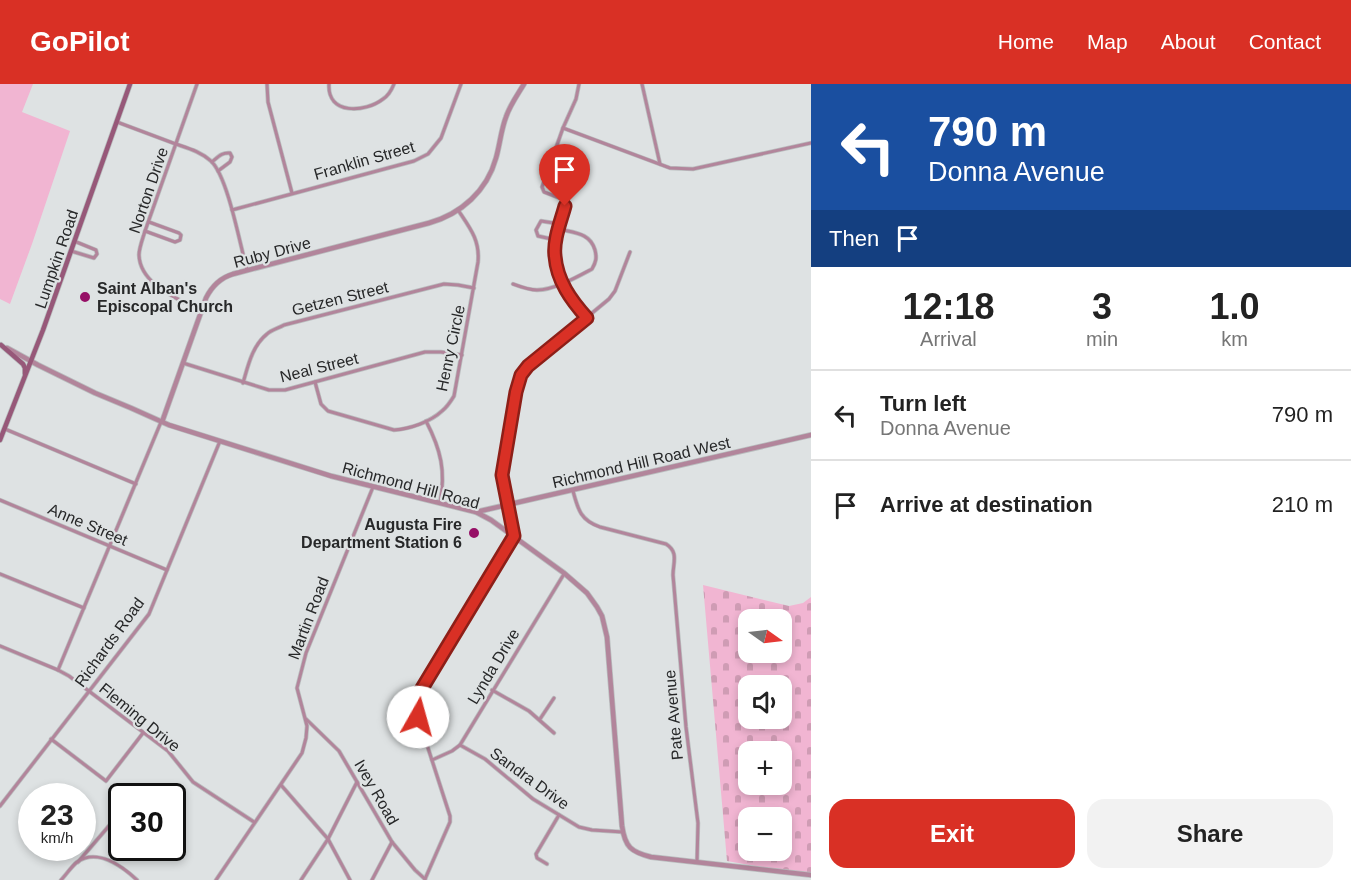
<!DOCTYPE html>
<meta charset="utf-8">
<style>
body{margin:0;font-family:Arial,sans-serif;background:#f2f2f2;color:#222;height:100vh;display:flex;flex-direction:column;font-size:22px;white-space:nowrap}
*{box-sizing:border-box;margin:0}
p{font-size:20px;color:#767676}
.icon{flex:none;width:33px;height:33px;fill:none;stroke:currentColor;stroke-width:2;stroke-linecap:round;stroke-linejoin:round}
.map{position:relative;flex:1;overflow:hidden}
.drawer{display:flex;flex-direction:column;background:#fff;width:540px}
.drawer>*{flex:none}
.guide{background:#1a4fa0;color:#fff;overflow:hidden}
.needle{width:39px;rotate:104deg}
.fabs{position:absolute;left:738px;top:525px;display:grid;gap:12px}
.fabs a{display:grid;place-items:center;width:54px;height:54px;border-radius:12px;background:#fff;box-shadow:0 3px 9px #0003;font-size:30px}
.speed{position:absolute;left:18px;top:699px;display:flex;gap:12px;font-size:30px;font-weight:700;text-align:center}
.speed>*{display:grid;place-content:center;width:78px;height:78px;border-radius:50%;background:#fff;box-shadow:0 3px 9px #0003;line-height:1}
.speed small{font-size:15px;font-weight:400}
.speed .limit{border:3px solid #111;border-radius:9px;background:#fff;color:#111}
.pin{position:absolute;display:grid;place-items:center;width:51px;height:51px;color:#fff;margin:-62px -26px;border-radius:50% 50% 50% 0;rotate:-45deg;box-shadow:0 0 6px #0007}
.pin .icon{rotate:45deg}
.me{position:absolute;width:66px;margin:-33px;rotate:7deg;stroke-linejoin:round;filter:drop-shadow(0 0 4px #0008)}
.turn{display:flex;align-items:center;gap:21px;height:126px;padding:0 18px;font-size:27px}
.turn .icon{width:78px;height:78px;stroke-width:2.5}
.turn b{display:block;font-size:42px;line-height:51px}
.then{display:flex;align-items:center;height:57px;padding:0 18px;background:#0003;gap:12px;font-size:22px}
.eta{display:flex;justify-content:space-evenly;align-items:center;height:102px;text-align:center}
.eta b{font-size:36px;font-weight:800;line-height:42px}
.cta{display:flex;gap:12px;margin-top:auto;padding:12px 18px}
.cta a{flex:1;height:69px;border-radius:18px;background:#d93025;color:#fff;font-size:24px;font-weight:800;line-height:69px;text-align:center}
.cta a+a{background:#f2f2f2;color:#222}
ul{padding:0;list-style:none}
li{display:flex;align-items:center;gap:18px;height:90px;padding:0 18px;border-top:2px solid #e0e0e0}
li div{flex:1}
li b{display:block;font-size:22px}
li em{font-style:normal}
header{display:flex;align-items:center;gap:36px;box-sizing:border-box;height:84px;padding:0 30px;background:#d93025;color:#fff}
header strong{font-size:28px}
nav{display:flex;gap:33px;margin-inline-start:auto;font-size:21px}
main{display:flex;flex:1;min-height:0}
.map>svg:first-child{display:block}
</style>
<header>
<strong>GoPilot</strong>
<nav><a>Home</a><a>Map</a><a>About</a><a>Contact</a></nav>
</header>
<main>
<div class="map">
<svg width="811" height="796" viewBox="0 0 811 796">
<defs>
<pattern id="cemetery-stones" width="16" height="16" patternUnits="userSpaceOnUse" patternTransform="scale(1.5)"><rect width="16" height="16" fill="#f1b5d2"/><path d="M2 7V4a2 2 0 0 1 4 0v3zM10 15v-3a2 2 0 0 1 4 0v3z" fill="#cf9cb4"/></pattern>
</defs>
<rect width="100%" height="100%" fill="#dee2e3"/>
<path fill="#f1b5d2" d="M0,0H33L22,28L70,47L32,160L10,220L0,215Z"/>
<path fill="url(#cemetery-stones)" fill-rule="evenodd" d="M703,501L789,522L803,519L811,513V792L727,777ZM748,536H782V568H748ZM748,602H782V634H748ZM748,668H782V700H748ZM748,734H782V766H748Z"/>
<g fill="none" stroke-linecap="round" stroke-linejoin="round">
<g stroke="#b9bdbe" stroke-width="4.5">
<g id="minor">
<path d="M197,0L145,147C143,154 139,164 139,171C140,201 179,215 201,227"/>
<path d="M267,0L268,18L292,109"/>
<path d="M329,0C327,31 365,29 383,15C388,12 392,5 394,0"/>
<path d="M579,0L576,15L563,44L542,103L544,108L562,115L565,118C564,130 559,142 556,154C550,185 567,212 587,234"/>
<path d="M642,0L660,80"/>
<path d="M117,38C136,45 154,52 173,59C187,64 200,67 211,77C228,93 240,161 247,186"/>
<path d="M563,44L670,84L693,85L811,59"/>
<path d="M212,78C218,73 222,68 230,69L232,73L230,78L218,87"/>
<path d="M232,126L414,77L428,70L441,54L461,0"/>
<path d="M145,147L175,158L180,156L181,151L179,149L149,138"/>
<path d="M556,156L538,152L536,146L541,137L560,140"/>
<path d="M71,167L94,174L97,170L96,166L74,157"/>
<path d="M513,200C521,203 529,206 537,206C554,206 577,193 592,185C596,178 597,174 595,166C590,149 575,149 559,145"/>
<path d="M183,279L269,306H285L425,268H441L462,271"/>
<path d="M315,298L321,320L328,327L394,346C410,345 430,338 442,327C447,323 451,317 454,312L478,178C480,156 470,144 458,126"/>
<path d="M243,299C248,282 252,262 267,250C271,246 279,244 284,241L444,200L458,201L474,204"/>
<path d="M426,337C441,366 446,387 440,419"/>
<path d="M5,345L136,400"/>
<path d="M573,407C578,425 580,436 600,443L666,460C679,468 673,479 673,491L686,643L698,739L697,778"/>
<path d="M0,416L167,486"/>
<path d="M0,490L84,524"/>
<path d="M0,562L58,586L69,592L168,667L193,698L254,738"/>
<path d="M58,586L161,338"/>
<path d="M492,606L529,627L554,649"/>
<path d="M306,635L339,667L392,758L415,786L425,795"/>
<path d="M540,635L554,614"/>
<path d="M51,655L106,697L143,649"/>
<path d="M460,661L485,675L533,715L579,743L592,746L623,748"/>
<path d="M432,676L452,667L460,661L564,490"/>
<path d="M281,701L328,755L350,796"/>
<path d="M0,722L149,530L220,357"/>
<path d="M78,778L114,736"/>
<path d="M547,780L537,774L536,770L559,731"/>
<path d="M425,795L450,738V732L418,633L416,621V614L473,518L514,452V445L507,421L502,391L516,308L521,291L528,282L609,215L615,207L630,168"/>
<path d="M61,796C66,791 71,783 77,778C97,764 122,782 137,796"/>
<path d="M216,796L302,669L306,654L307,642L297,604L306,569L373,403"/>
<path d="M301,796L328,755L357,698"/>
<path d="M372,796L392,758"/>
</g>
</g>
<g stroke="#b9bdbe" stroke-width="6">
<g id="tertiary">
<path d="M7,264L38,281L95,309L131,324L169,341L331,392L476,428L491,436L564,489L587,509L597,523L602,532L607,553L622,742C625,763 631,768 651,773L811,791"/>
<path d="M162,338L206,214C212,202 220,194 233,190L429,139C461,130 487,107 496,74C500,60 501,46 506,33C510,21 518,10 524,0"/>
<path d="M476,428L811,351"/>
</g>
</g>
<g stroke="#b9bdbe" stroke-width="6">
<g id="secondary">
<path d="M1,261L23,280L25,284V290"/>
<path d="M0,356L43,246L130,0"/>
</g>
</g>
<use href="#minor" stroke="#b2859b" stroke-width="3"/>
<use href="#tertiary" stroke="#b2859b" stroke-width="4.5"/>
<use href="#secondary" stroke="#975879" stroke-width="4.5"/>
</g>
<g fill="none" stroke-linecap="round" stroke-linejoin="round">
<g stroke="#8d1f18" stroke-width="15">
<path id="route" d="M418,633L416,621L418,611L514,452L502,391L516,308L521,291L528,282L587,234C571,216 557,197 555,172C553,156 561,137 565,122"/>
</g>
<use href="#route" stroke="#d93025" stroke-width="10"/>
</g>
<g fill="#960f66" stroke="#dee2e3" stroke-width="2">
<circle cx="85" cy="213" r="6"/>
<circle cx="474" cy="449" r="6"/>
</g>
<g text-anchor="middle" stroke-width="4.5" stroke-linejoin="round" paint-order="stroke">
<g font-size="16" fill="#272829" stroke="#dee2e3">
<text transform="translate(364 76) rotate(-16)" y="6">Franklin Street</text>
<text transform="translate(148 106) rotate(-71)" y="6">Norton Drive</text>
<text transform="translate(272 168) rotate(-15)" y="6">Ruby Drive</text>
<text transform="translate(56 175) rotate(-71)" y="6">Lumpkin Road</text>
<text transform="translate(340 214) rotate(-14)" y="6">Getzen Street</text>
<text transform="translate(450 264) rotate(-78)" y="6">Henry Circle</text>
<text transform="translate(319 283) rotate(-14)" y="6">Neal Street</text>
<text transform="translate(641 378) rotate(-13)" y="6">Richmond Hill Road West</text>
<text transform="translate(411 401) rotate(15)" y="6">Richmond Hill Road</text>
<text transform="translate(88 440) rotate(23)" y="6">Anne Street</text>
<text transform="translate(308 534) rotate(-69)" y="6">Martin Road</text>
<text transform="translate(109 558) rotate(-54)" y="6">Richards Road</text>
<text transform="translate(493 582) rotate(-59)" y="6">Lynda Drive</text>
<text transform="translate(673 631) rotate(-95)" y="6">Pate Avenue</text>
<text transform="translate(140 633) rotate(39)" y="6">Fleming Drive</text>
<text transform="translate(530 694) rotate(36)" y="6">Sandra Drive</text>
<text transform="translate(377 708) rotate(60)" y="6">Ivey Road</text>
</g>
<g font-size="16" font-weight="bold" fill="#272829" stroke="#dee2e3" text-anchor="start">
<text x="97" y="210">Saint Alban's<tspan x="97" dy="18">Episcopal Church</tspan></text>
<text x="462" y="446" text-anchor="end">Augusta Fire<tspan x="462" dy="18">Department Station 6</tspan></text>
</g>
</g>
</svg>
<div class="fabs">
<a><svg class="needle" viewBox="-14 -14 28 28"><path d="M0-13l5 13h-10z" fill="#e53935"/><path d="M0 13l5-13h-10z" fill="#767676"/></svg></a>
<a><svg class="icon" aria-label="sound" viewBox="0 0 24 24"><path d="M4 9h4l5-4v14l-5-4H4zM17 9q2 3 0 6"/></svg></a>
<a>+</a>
<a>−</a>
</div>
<div class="speed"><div>23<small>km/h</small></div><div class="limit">30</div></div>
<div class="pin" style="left:565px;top:122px;background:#d93025"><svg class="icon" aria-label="arrive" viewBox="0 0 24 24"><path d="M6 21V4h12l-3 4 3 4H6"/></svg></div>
<svg class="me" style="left:418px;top:633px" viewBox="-20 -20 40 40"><circle r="19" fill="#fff"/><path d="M0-13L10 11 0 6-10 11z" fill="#d93025"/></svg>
</div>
<section class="drawer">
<div class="guide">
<div class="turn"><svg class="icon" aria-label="left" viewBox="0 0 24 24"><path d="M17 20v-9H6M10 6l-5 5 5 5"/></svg><div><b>790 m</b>Donna Avenue</div></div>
<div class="then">Then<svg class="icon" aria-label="arrive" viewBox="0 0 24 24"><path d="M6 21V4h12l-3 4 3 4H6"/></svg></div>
</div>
<div class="eta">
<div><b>12:18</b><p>Arrival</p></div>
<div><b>3</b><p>min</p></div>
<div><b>1.0</b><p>km</p></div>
</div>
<ul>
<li><svg class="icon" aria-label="left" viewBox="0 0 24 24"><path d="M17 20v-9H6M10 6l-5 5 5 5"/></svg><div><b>Turn left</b><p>Donna Avenue</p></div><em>790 m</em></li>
<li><svg class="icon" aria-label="arrive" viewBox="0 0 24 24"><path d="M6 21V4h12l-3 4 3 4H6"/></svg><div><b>Arrive at destination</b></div><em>210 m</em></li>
</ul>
<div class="cta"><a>Exit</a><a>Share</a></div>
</section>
</main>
